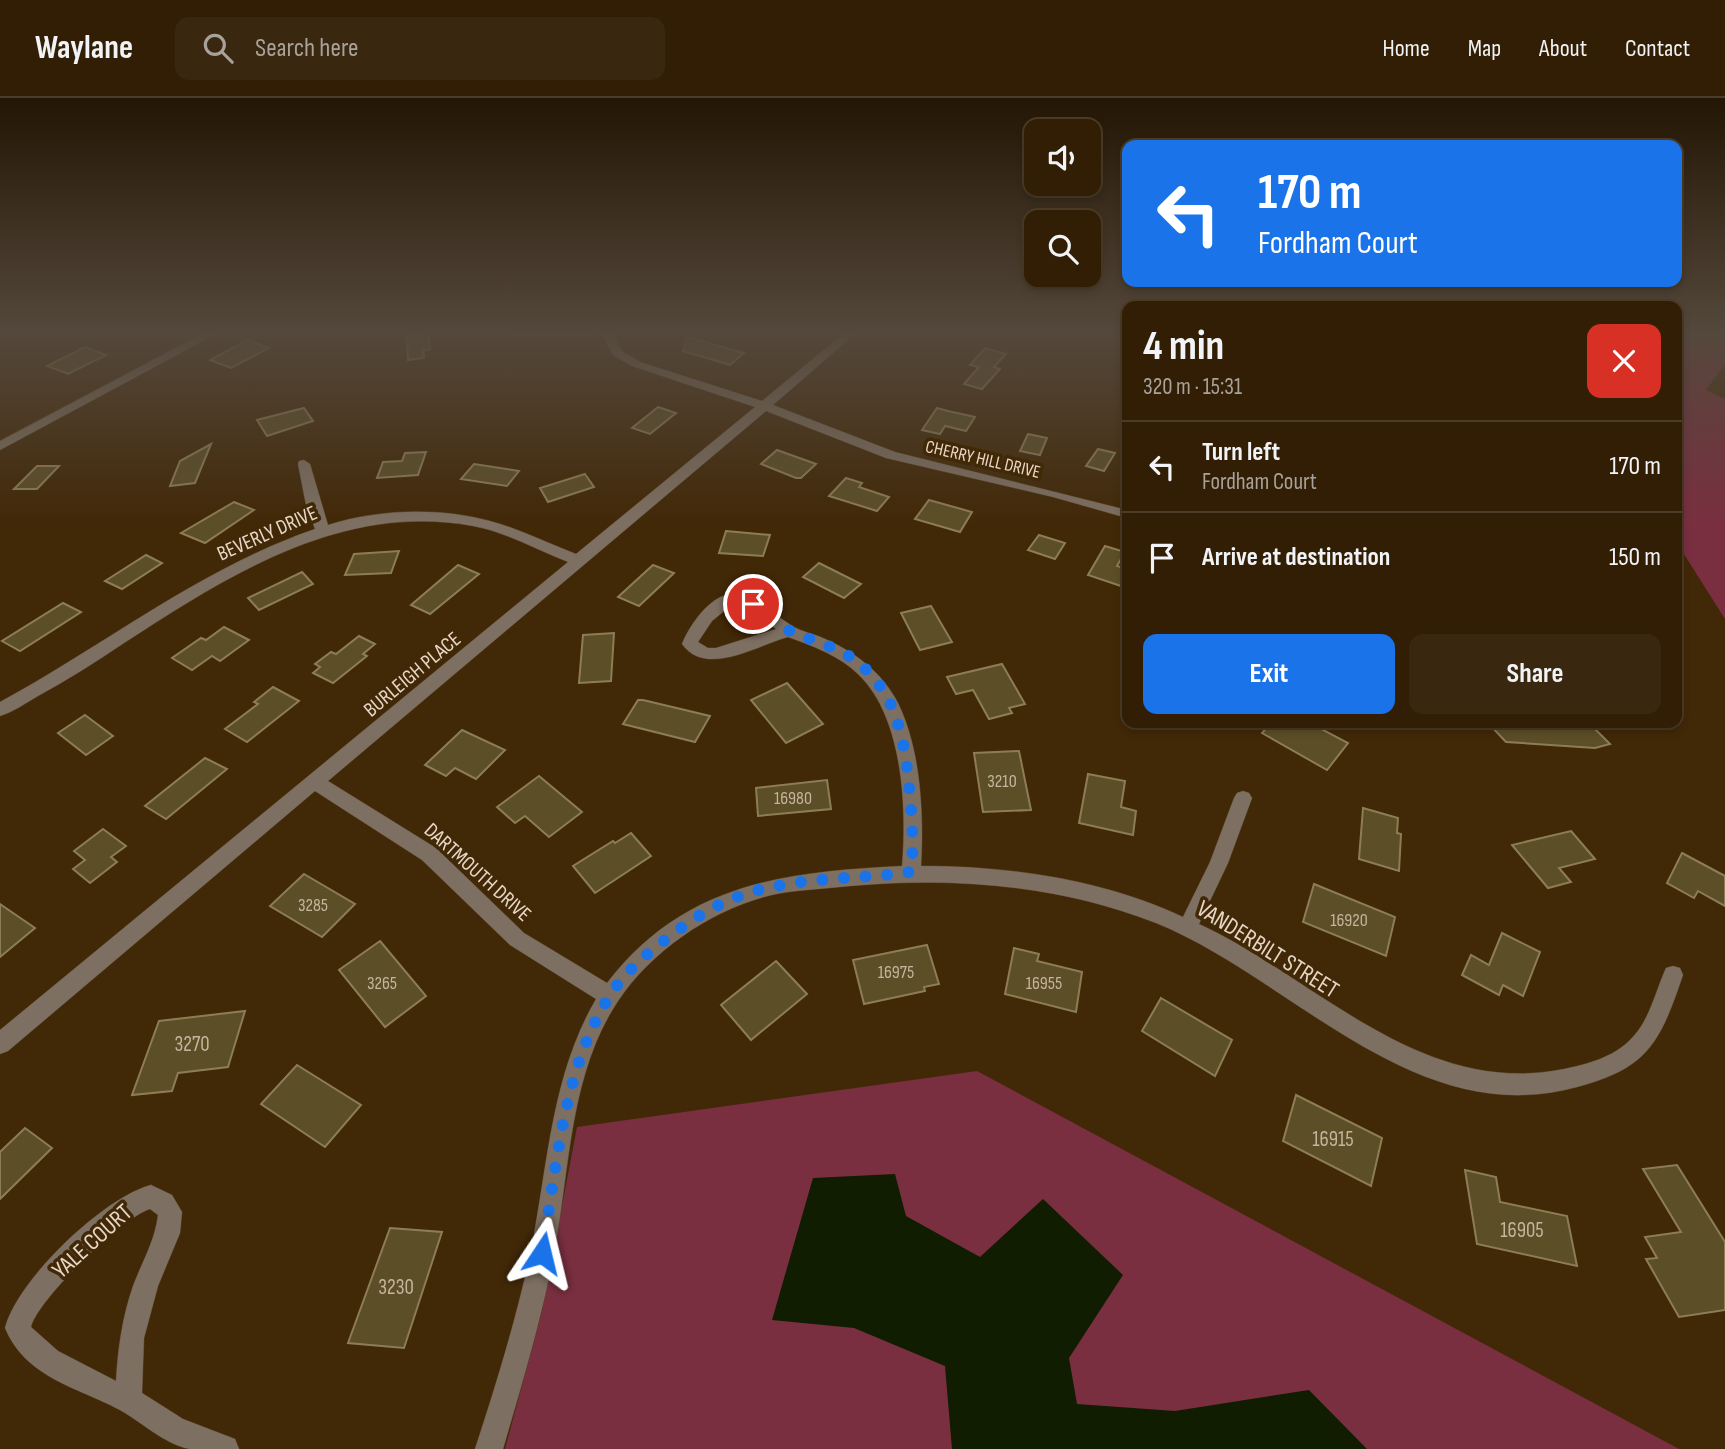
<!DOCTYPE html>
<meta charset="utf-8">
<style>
body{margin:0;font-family:"Sofia Sans Condensed",sans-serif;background:#39270f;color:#f1f3f6;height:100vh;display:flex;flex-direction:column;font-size:26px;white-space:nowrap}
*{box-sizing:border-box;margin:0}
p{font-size:23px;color:#a8a29a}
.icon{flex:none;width:38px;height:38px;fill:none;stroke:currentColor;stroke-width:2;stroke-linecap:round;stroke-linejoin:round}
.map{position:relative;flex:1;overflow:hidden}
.side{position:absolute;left:1122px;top:203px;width:560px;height:427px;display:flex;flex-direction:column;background:#311e05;border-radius:14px;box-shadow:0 4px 10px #0003,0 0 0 2px #4c3c27}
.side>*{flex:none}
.hud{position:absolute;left:1122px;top:42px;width:560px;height:147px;border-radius:14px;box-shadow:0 4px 10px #0003,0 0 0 2px #4c3c27;background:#1a73e8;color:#fff;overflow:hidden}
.buttons{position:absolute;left:1024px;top:21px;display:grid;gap:14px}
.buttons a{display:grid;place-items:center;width:77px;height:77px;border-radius:14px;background:#311e05;box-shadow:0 4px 10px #0003,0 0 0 2px #4c3c27;font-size:35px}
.pin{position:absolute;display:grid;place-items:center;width:60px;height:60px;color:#fff;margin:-30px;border:4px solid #fff;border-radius:50%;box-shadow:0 2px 7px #0007}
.me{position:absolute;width:77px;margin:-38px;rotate:10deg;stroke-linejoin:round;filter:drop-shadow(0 0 5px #0008)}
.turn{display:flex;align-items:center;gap:24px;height:147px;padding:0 21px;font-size:32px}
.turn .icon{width:91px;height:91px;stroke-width:2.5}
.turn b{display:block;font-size:49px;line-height:60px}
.round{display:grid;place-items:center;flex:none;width:74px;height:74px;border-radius:14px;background:#39270f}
.summary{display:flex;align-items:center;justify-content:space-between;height:119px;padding:0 21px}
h1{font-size:42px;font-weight:700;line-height:52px}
.cta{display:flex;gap:14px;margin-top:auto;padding:14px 21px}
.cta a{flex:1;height:80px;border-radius:14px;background:#1a73e8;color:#fff;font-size:28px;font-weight:700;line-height:80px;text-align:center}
.cta a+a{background:#39270f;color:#f1f3f6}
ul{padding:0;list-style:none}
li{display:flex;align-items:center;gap:21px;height:91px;padding:0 21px;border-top:2px solid #4c3c27}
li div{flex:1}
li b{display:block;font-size:26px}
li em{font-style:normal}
header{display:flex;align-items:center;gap:42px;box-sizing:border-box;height:98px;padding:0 35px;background:#311e05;border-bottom:2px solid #4c3c27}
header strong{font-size:33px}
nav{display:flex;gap:38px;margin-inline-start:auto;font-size:24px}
.search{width:490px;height:63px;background:#39270f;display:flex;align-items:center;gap:18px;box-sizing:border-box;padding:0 24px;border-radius:14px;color:#a8a29a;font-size:26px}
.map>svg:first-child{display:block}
</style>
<header>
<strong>Waylane</strong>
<div class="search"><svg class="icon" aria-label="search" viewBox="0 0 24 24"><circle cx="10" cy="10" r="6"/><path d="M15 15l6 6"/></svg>Search here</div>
<nav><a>Home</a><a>Map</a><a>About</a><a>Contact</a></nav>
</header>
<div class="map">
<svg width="1725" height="1351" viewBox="0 0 1725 1351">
<rect width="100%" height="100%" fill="#412807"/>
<g fill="#792f3f">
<path d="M1677,236H1725V266L1706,292L1725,301V521L1677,445Z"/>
<path d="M977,973L1679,1351H505L542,1213L577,1029Z"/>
</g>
<path fill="#101d00" d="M895,1076L906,1118L980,1159L1043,1101L1123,1177L1069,1260L1077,1306L1175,1313L1309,1292L1367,1351H952L945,1268L854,1230L772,1222L813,1080Z"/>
<g fill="#5c4e27" stroke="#8d7d55" stroke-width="2">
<path d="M428,236L430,251L423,253L424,260L408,262L407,238Z"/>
<path d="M687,239L744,255L730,267L683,253Z"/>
<path d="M247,242L269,250L231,270L210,262Z"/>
<path d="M85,249L106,257L68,276L47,268Z"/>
<path d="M985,250L1006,256L994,269L1000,271L982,291L964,286L979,269L970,267Z"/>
<path d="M658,309L676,315L650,336L632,330Z"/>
<path d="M304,310L313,323L267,338L257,322Z"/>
<path d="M937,310L948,313L975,319L966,333L945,328L940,336L922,332Z"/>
<path d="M1028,336L1047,340L1040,357L1020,353Z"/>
<path d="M211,346L195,385L170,388L180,363Z"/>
<path d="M1098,351L1115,355L1104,373L1086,368Z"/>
<path d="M777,352L816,366L801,380H796L761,366Z"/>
<path d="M426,354L418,377L377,380L383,364L402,363L405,355Z"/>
<path d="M474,366L519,373L507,388L461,381Z"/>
<path d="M37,368H59L37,391H14Z"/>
<path d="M585,376L594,389L548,404L540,390Z"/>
<path d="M846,380L862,385L859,389L889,399L877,413L829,398Z"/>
<path d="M929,402L972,414L960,434L915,421Z"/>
<path d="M234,404L254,412L205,445L181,435Z"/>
<path d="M726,433L770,437L763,458L719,455Z"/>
<path d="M1039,437L1065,445L1055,461L1028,452Z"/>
<path d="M1105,448L1125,454L1117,468L1127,471V490L1088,477Z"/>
<path d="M399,453L391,475L345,477L354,456Z"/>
<path d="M146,457L162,465L122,491L105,483Z"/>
<path d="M819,465L861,486L844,500L803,479Z"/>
<path d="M458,467L479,476L430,516L411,507Z"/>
<path d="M653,467L674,475L639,508L618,499Z"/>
<path d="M302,474L313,486L259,512L248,500Z"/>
<path d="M63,505L81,514L20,553L2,543Z"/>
<path d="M931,508L952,544L920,552L901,515Z"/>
<path d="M224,529L249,542L220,563L212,558L192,572L172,560L201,540L206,542Z"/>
<path d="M614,535L611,583L579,585L583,537Z"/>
<path d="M359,538L375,546L363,556L367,558L333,585L313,575L320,569L315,566L331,554L336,556Z"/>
<path d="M1002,566L1025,606L1009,610L1012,615L989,621L973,592L956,596L947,579Z"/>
<path d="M787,585L823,626L786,645L751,602Z"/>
<path d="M273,589L299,603L247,644L225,631L258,606L254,604Z"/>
<path d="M638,602H643L710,618L695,644L623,626Z"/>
<path d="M85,617L113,638L86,657L58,635Z"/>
<path d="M1271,625H1310L1348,645L1327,672L1262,635Z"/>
<path d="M1488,625H1589L1610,646L1595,650L1506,644Z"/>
<path d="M462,632L505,652L476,681L455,670L446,678L425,667Z"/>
<path d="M1019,653L1031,712L983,714L974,655Z"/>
<path d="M205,660L227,671L166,721L145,708Z"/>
<path d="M1088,676L1125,683L1121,709L1136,713L1133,737L1079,725Z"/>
<path d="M539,678L582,714L549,739L525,718L515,725L497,709Z"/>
<path d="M827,682L831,711L758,718L756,690Z"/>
<path d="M1363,710L1398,720L1397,735L1401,736L1399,773L1359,761Z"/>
<path d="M103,731L126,748L111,759L117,764L90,785L73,771L85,762L74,753Z"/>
<path d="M1571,733L1595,761L1559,770L1571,784L1548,790L1512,747Z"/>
<path d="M631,735L651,758L595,795L573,768L613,743L615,745Z"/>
<path d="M1682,755L1725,778V808L1698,793L1694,800L1667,785Z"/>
<path d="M304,776L355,806L322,839L270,808Z"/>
<path d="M1314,786L1395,819L1386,858L1303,824Z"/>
<path d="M0,806L35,830L0,859Z"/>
<path d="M1502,835L1540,854L1523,898L1503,887L1499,897L1462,877L1471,857L1489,867Z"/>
<path d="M380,843L426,898L385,929L339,872Z"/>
<path d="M927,847L939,886L924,889L925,893L864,906L853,862Z"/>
<path d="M1014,850L1039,856L1037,863L1082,874L1076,914L1005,896Z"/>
<path d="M776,863L807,896L751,942L721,907Z"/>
<path d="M1161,900L1232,942L1215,978L1142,933Z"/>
<path d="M245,913L228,969L178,975L172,993L132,997L159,923Z"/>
<path d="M297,967L361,1007L325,1049L261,1006Z"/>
<path d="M1296,997L1382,1040L1371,1088L1283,1043Z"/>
<path d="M25,1030L52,1050L0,1101V1054Z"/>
<path d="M1677,1067L1725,1144V1212L1679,1219L1646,1161L1657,1160L1645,1139L1681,1134L1643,1071Z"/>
<path d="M1465,1072L1496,1079L1500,1104L1567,1118L1577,1168L1477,1146Z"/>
<path d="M390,1130L442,1134L404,1250L348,1245Z"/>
</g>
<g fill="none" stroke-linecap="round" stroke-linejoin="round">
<g stroke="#5c4426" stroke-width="1">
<g id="minor">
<path d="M202,236H216L0,352V343Z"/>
<path d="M512,236H594L589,239H517Z"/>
<path d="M602,236H613L622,253L640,264L762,303L843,236H855L773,307L895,354L1127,412V420L1053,399L886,360L766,313L328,683L436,750L524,835L607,885C684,785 784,774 902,768C907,710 903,620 859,577C840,558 813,548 788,539C758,547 706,580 682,546C689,528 711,495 734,496C759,498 773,517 794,529C803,534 814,536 823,540C855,554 882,574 898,605C921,652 924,717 921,768C1009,768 1102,781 1183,819L1210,764L1234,700L1237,695L1243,693L1249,695L1252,700L1228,765L1199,826C1318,881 1420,1000 1564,971C1588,966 1614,959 1631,941C1650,922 1655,894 1666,870L1673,868L1680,870L1683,877C1660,944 1649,970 1577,989C1414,1034 1292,880 1156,825C1052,784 939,778 829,790C808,792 785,793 764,799C707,815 651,854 618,903C570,975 570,1068 555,1150C544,1210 527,1269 510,1327L503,1351H475C496,1287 516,1222 530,1157C548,1070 550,980 596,901L510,847L422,762L315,693L8,953L0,956V932L568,464C537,452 506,434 473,428C342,404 229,477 124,545C96,564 67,582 38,598C26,605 13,614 0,618V604C105,547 201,470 315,431L306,407L298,366L299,363L304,362L310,366L328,427C377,411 440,409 490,423C520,431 547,445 576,456L755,309L632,268L613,257ZM733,506L748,510L776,531L716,550H708L698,544L712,523Z"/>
<path d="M151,1087L172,1097L182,1114L180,1135L158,1188L144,1240L142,1295L183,1321L235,1341L239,1351C223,1351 205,1351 190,1351C164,1346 143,1325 120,1312C77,1289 26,1280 5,1230C17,1182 104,1099 151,1087ZM150,1111L158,1117C155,1143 142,1164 133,1188C122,1220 118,1250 116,1283L58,1253L31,1229C37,1202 124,1118 150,1111Z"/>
</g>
</g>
<use href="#minor" fill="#7d7062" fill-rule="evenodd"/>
</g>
<linearGradient id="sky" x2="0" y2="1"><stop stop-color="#241604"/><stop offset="0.55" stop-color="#54483c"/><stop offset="1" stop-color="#54483c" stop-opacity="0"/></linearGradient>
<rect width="1725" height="426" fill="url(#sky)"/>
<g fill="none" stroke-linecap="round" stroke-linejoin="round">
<path stroke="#1a73e8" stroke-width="12" stroke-dasharray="0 21.6" d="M542,1155C557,1070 562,974 609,899C623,876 647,855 669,839C697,817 728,799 763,791C811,779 862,781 911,774C914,748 912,724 910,699C905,646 899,593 852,560C832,547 809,542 788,532C775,526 765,515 753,506"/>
</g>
<g text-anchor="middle" stroke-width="7" stroke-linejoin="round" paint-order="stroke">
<g font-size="18" fill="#e8d7c6" stroke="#412807">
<text transform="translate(983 361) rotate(13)" y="6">CHERRY HILL DRIVE</text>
</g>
<g font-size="18" fill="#c5b59e">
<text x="1002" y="689">3210</text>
<text x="793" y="706">16980</text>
<text x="313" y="813">3285</text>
<text x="1349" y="828">16920</text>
<text x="896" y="880">16975</text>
<text x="382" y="891">3265</text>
<text x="1044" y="891">16955</text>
</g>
<g font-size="21" fill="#e8d7c6" stroke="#412807">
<text transform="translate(267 435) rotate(-24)" y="7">BEVERLY DRIVE</text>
<text transform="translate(412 576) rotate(-40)" y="7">BURLEIGH PLACE</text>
<text transform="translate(478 774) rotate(42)" y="7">DARTMOUTH DRIVE</text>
</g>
<g font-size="21" fill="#c5b59e">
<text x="192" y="953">3270</text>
<text x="1333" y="1048">16915</text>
<text x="1522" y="1139">16905</text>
<text x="396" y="1196">3230</text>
</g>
<g font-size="24" fill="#e8d7c6" stroke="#412807">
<text transform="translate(1268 851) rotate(32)" y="8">VANDERBILT STREET</text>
<text transform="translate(92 1143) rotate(-42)" y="8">YALE COURT</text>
</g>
</g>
</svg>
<div class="buttons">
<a><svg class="icon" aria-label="sound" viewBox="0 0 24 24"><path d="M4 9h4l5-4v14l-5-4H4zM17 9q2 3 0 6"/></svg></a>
<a><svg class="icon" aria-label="search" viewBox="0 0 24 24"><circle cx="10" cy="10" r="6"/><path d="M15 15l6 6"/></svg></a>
</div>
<div class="pin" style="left:753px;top:506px;background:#d93025"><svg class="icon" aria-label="arrive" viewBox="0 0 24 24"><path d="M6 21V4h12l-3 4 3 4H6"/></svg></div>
<svg class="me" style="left:542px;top:1155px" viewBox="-20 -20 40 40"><path d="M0-17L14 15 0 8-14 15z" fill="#1a73e8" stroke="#fff" stroke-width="4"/></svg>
<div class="hud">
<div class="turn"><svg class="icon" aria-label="left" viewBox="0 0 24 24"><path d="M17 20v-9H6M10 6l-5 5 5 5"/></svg><div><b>170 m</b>Fordham Court</div></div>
</div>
<section class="side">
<div class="summary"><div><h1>4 min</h1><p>320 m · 15:31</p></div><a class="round" style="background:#d93025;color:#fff"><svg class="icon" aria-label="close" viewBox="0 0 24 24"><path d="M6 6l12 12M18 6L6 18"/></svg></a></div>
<ul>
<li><svg class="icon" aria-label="left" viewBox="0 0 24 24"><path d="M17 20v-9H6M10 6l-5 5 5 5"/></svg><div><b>Turn left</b><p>Fordham Court</p></div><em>170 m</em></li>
<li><svg class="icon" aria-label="arrive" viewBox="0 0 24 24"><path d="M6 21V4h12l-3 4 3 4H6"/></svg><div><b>Arrive at destination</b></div><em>150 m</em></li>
</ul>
<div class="cta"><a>Exit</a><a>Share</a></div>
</section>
</div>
